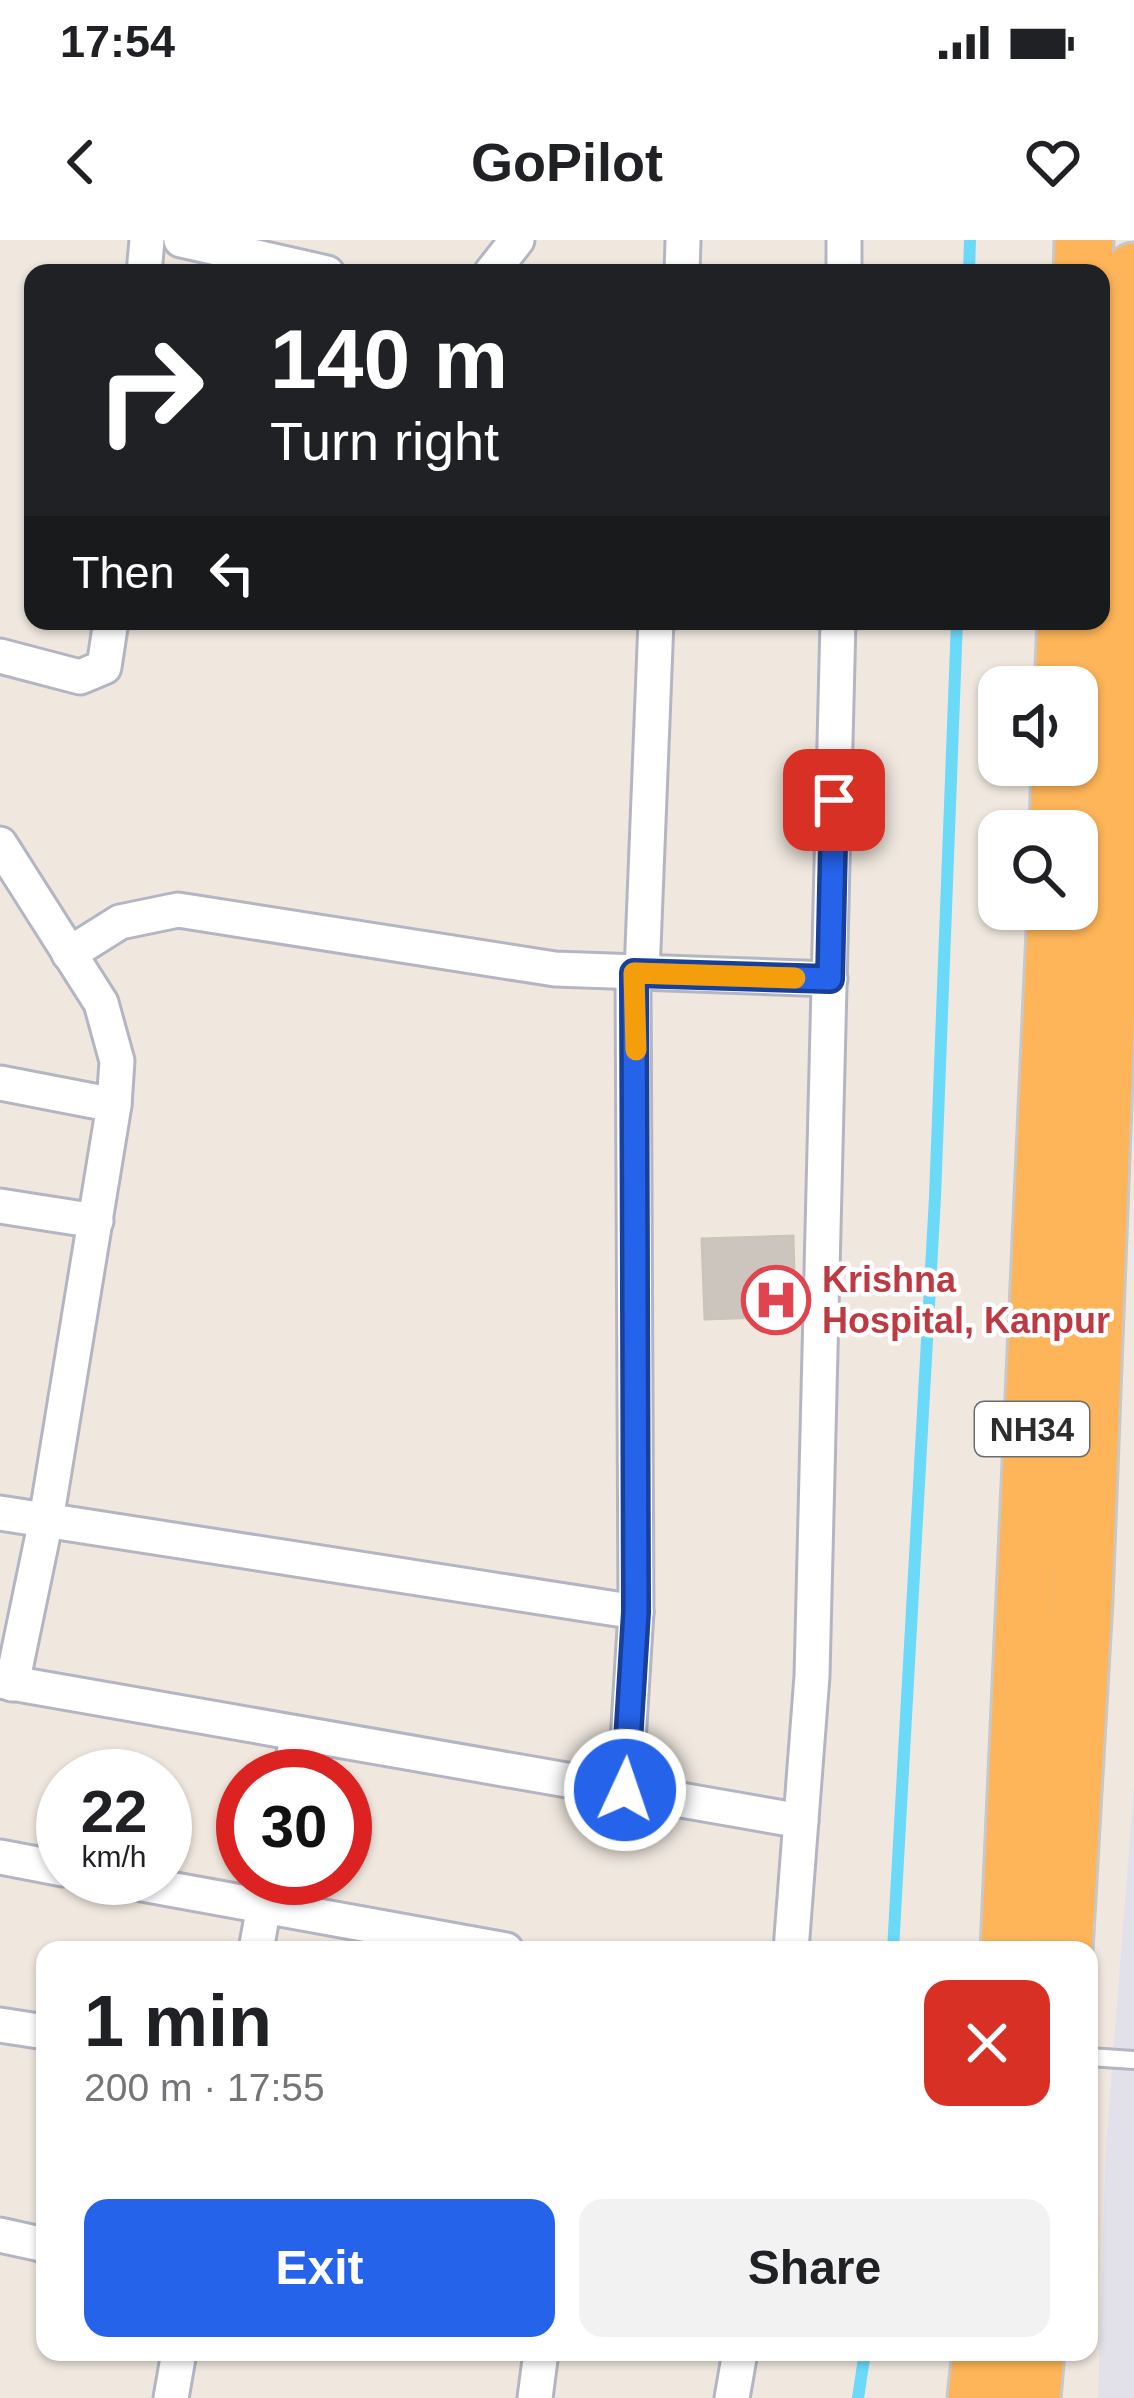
<!DOCTYPE html>
<meta charset="utf-8">
<style>
body{margin:0;font-family:Arial,sans-serif;background:#f2f2f2;color:#202124;height:100vh;display:flex;flex-direction:column;font-size:45px;white-space:nowrap}
*{box-sizing:border-box;margin:0}
p{font-size:39px;color:#757577}
.icon{flex:none;width:66px;height:66px;fill:none;stroke:currentColor;stroke-width:2;stroke-linecap:round;stroke-linejoin:round}
.map{position:relative;flex:1;overflow:hidden}
.sheet{position:absolute;left:36px;top:1701px;width:1062px;height:420px;display:flex;flex-direction:column;background:#fff;border-radius:24px;box-shadow:0 3px 9px #0004}
.sheet>*{flex:none}
.banner{position:absolute;left:24px;top:24px;width:1086px;height:366px;border-radius:24px;box-shadow:0 3px 9px #0004;background:#202124;color:#fff;overflow:hidden}
.fabs{position:absolute;left:978px;top:426px;display:grid;gap:24px}
.fabs a{display:grid;place-items:center;width:120px;height:120px;border-radius:24px;background:#fff;box-shadow:0 3px 9px #0004;font-size:60px}
.speed{position:absolute;left:36px;top:1509px;display:flex;gap:24px;font-size:60px;font-weight:700;text-align:center}
.speed>*{display:grid;place-content:center;width:156px;height:156px;border-radius:50%;background:#fff;box-shadow:0 3px 9px #0004;line-height:1}
.speed small{font-size:30px;font-weight:400}
.speed .limit{border:18px solid #d22;background:#fff;color:#111}
.pin{position:absolute;display:grid;place-items:center;width:102px;height:102px;color:#fff;margin:-51px;border-radius:24px;box-shadow:0 6px 18px #0006}
.me{position:absolute;width:132px;margin:-66px;rotate:3deg;stroke-linejoin:round;filter:drop-shadow(0 0 9px #0008)}
.turn{display:flex;align-items:center;gap:42px;height:252px;padding:0 48px;font-size:54px}
.turn .icon{width:156px;height:156px;stroke-width:2.5}
.turn b{display:block;font-size:84px;line-height:102px}
.then{display:flex;align-items:center;height:114px;padding:0 48px;background:#0003;gap:24px;font-size:45px}
.round{display:grid;place-items:center;flex:none;width:126px;height:126px;border-radius:24px;background:#f2f2f2}
.head{display:flex;align-items:center;justify-content:space-between;height:204px;padding:0 48px}
h1{font-size:72px;font-weight:600;line-height:90px}
.cta{display:flex;gap:24px;margin-top:auto;padding:24px 48px}
.cta a{flex:1;height:138px;border-radius:24px;background:#2563eb;color:#fff;font-size:48px;font-weight:600;line-height:138px;text-align:center}
.cta a+a{background:#f2f2f2;color:#202124}
.status{display:flex;justify-content:space-between;align-items:center;height:84px;padding:0 60px;background:#fff;direction:ltr}
.status svg{height:33px;fill:currentColor}
header{display:flex;justify-content:space-between;align-items:center;height:156px;padding:0 48px;background:#fff;font-size:54px;font-weight:600}
.map>svg:first-child{display:block}
</style>
<div class="status"><b>17:54</b><svg viewBox="0 0 49 12"><path d="M0 12V9h3v3zM5 12V6h3v6zM10 12V3h3v9zM15 12V0h3v12zM26 1h20v11H26zM47 4h2v5h-2z"/></svg></div>
<header><svg class="icon" aria-label="back" viewBox="0 0 24 24"><path d="M15 5l-7 7 7 7"/></svg>GoPilot<svg class="icon" aria-label="heart" viewBox="0 0 24 24"><path d="M12 20l-8-8c-3-5 5-10 8-4 3-6 11-1 8 4z"/></svg></header>
<div class="map">
<svg width="1134" height="2158" viewBox="0 0 1134 2158">
<rect width="100%" height="100%" fill="#f0e8df"/>
<path fill="#e2e0e8" d="M1134,1546V2158H1098L1106,1907Z"/>
<g fill="none" stroke-linecap="round" stroke-linejoin="round">
<g stroke="#6bdaf9" stroke-width="12">
<path d="M969,33L970,0"/>
<path d="M893,1710L935,957L957,381"/>
<path d="M858,2158L865,2112"/>
</g>
</g>
<path fill="#cbc5be" stroke="#ccc4b8" stroke-width="3" d="M793,996L795,1076L705,1079L702,999Z"/>
<g fill="none" stroke-linecap="round" stroke-linejoin="round">
<g stroke="#b3b6c2" stroke-width="22">
<path id="service" d="M1089,1817L1134,1820"/>
</g>
<g stroke="#b3b6c2" stroke-width="39">
<g id="minor">
<path d="M181,0L327,33"/>
<path d="M144,33L147,0"/>
<path d="M491,33L517,0"/>
<path d="M682,33L683,0"/>
<path d="M844,33V0"/>
<path d="M0,416L80,437L104,427L111,381"/>
<path d="M0,604L101,763L117,821L114,865"/>
<path d="M69,714L120,682L178,670L555,729L830,739"/>
<path d="M642,733L656,381"/>
<path d="M0,843L114,865L46,1280L12,1444"/>
<path d="M0,966L96,981"/>
<path d="M0,1273L636,1372"/>
<path d="M0,1441L801,1581"/>
<path d="M289,1536L298,1495"/>
<path d="M625,1550L636,1372L633,733"/>
<path d="M0,1617L63,1629"/>
<path d="M109,1638L506,1710"/>
<path d="M256,1710L269,1638"/>
<path d="M791,1710L812,1436L838,381"/>
<path d="M0,1785L45,1792"/>
<path d="M0,1995L45,2005"/>
<path d="M171,2158L179,2112"/>
<path d="M535,2158L541,2112"/>
<path d="M732,2158L740,2112"/>
</g>
</g>
<g stroke="#c8c8c8" stroke-width="63">
<g id="trunk">
<path d="M1083,33L1084,0"/>
<path d="M1064,447L1067,381"/>
<path d="M1059,591L1061,525"/>
<path d="M1010,1710L1057,669"/>
<path d="M1063,1710L1083,1360L1134,32"/>
<path d="M977,2158L982,2112"/>
<path d="M1031,2158L1035,2112"/>
</g>
</g>
<use href="#service" stroke="#fff" stroke-width="16"/>
<use href="#minor" stroke="#fff" stroke-width="33"/>
<use href="#trunk" stroke="#feb458" stroke-width="57"/>
</g>
<g fill="none" stroke-linecap="round" stroke-linejoin="round">
<g stroke="#184099" stroke-width="30">
<path id="route" d="M625,1550L636,1372L634,733L830,739L834,560"/>
</g>
<use href="#route" stroke="#2563eb" stroke-width="21"/>
<path stroke="#f59e0b" stroke-width="21" d="M636,810L634,733L795,738"/>
</g>
<defs>
<g id="hospital-ring" transform="scale(3.45)"><circle r="9.5" fill="#fff" stroke="#e0444e" stroke-width="1.5"/><path d="M-5-5h3v3.5h4V-5h3V5h-3V1.5h-4V5h-3Z" fill="#e0444e"/></g>
</defs>
<g fill-rule="evenodd">
<use href="#hospital-ring" x="776" y="1060"/>
</g>
<g text-anchor="middle" stroke-width="9" stroke-linejoin="round" paint-order="stroke">
<rect fill="#fff" stroke="#6c6c6c" stroke-width="3" x="975" y="1162" width="114" height="54" rx="9"/>
<g font-size="33" font-weight="bold" fill="#2d2d2d">
<text x="1032" y="1201">NH34</text>
</g>
<g font-size="36" font-weight="bold" fill="#be3a42" stroke="#fff" text-anchor="start">
<text x="822" y="1052">Krishna<tspan x="822" dy="41">Hospital, Kanpur</tspan></text>
</g>
</g>
</svg>
<div class="fabs">
<a><svg class="icon" aria-label="sound" viewBox="0 0 24 24"><path d="M4 9h4l5-4v14l-5-4H4zM17 9q2 3 0 6"/></svg></a>
<a><svg class="icon" aria-label="search" viewBox="0 0 24 24"><circle cx="10" cy="10" r="6"/><path d="M15 15l6 6"/></svg></a>
</div>
<div class="speed"><div>22<small>km/h</small></div><div class="limit">30</div></div>
<div class="pin" style="left:834px;top:560px;background:#d93025"><svg class="icon" aria-label="arrive" viewBox="0 0 24 24"><path d="M6 21V4h12l-3 4 3 4H6"/></svg></div>
<svg class="me" style="left:625px;top:1550px" viewBox="-20 -20 40 40"><circle r="17" fill="#2563eb" stroke="#fff" stroke-width="3"/><path d="M0-11L8 9 0 5-8 9z" fill="#fff"/></svg>
<div class="banner">
<div class="turn"><svg class="icon" aria-label="right" viewBox="0 0 24 24"><path d="M7 20v-9h11M14 6l5 5-5 5"/></svg><div><b>140 m</b>Turn right</div></div>
<div class="then">Then<svg class="icon" aria-label="left" viewBox="0 0 24 24"><path d="M17 20v-9H6M10 6l-5 5 5 5"/></svg></div>
</div>
<section class="sheet">
<div class="head"><div><h1>1 min</h1><p>200 m · 17:55</p></div><a class="round" style="background:#d93025;color:#fff"><svg class="icon" aria-label="close" viewBox="0 0 24 24"><path d="M6 6l12 12M18 6L6 18"/></svg></a></div>
<div class="cta"><a>Exit</a><a>Share</a></div>
</section>
</div>
